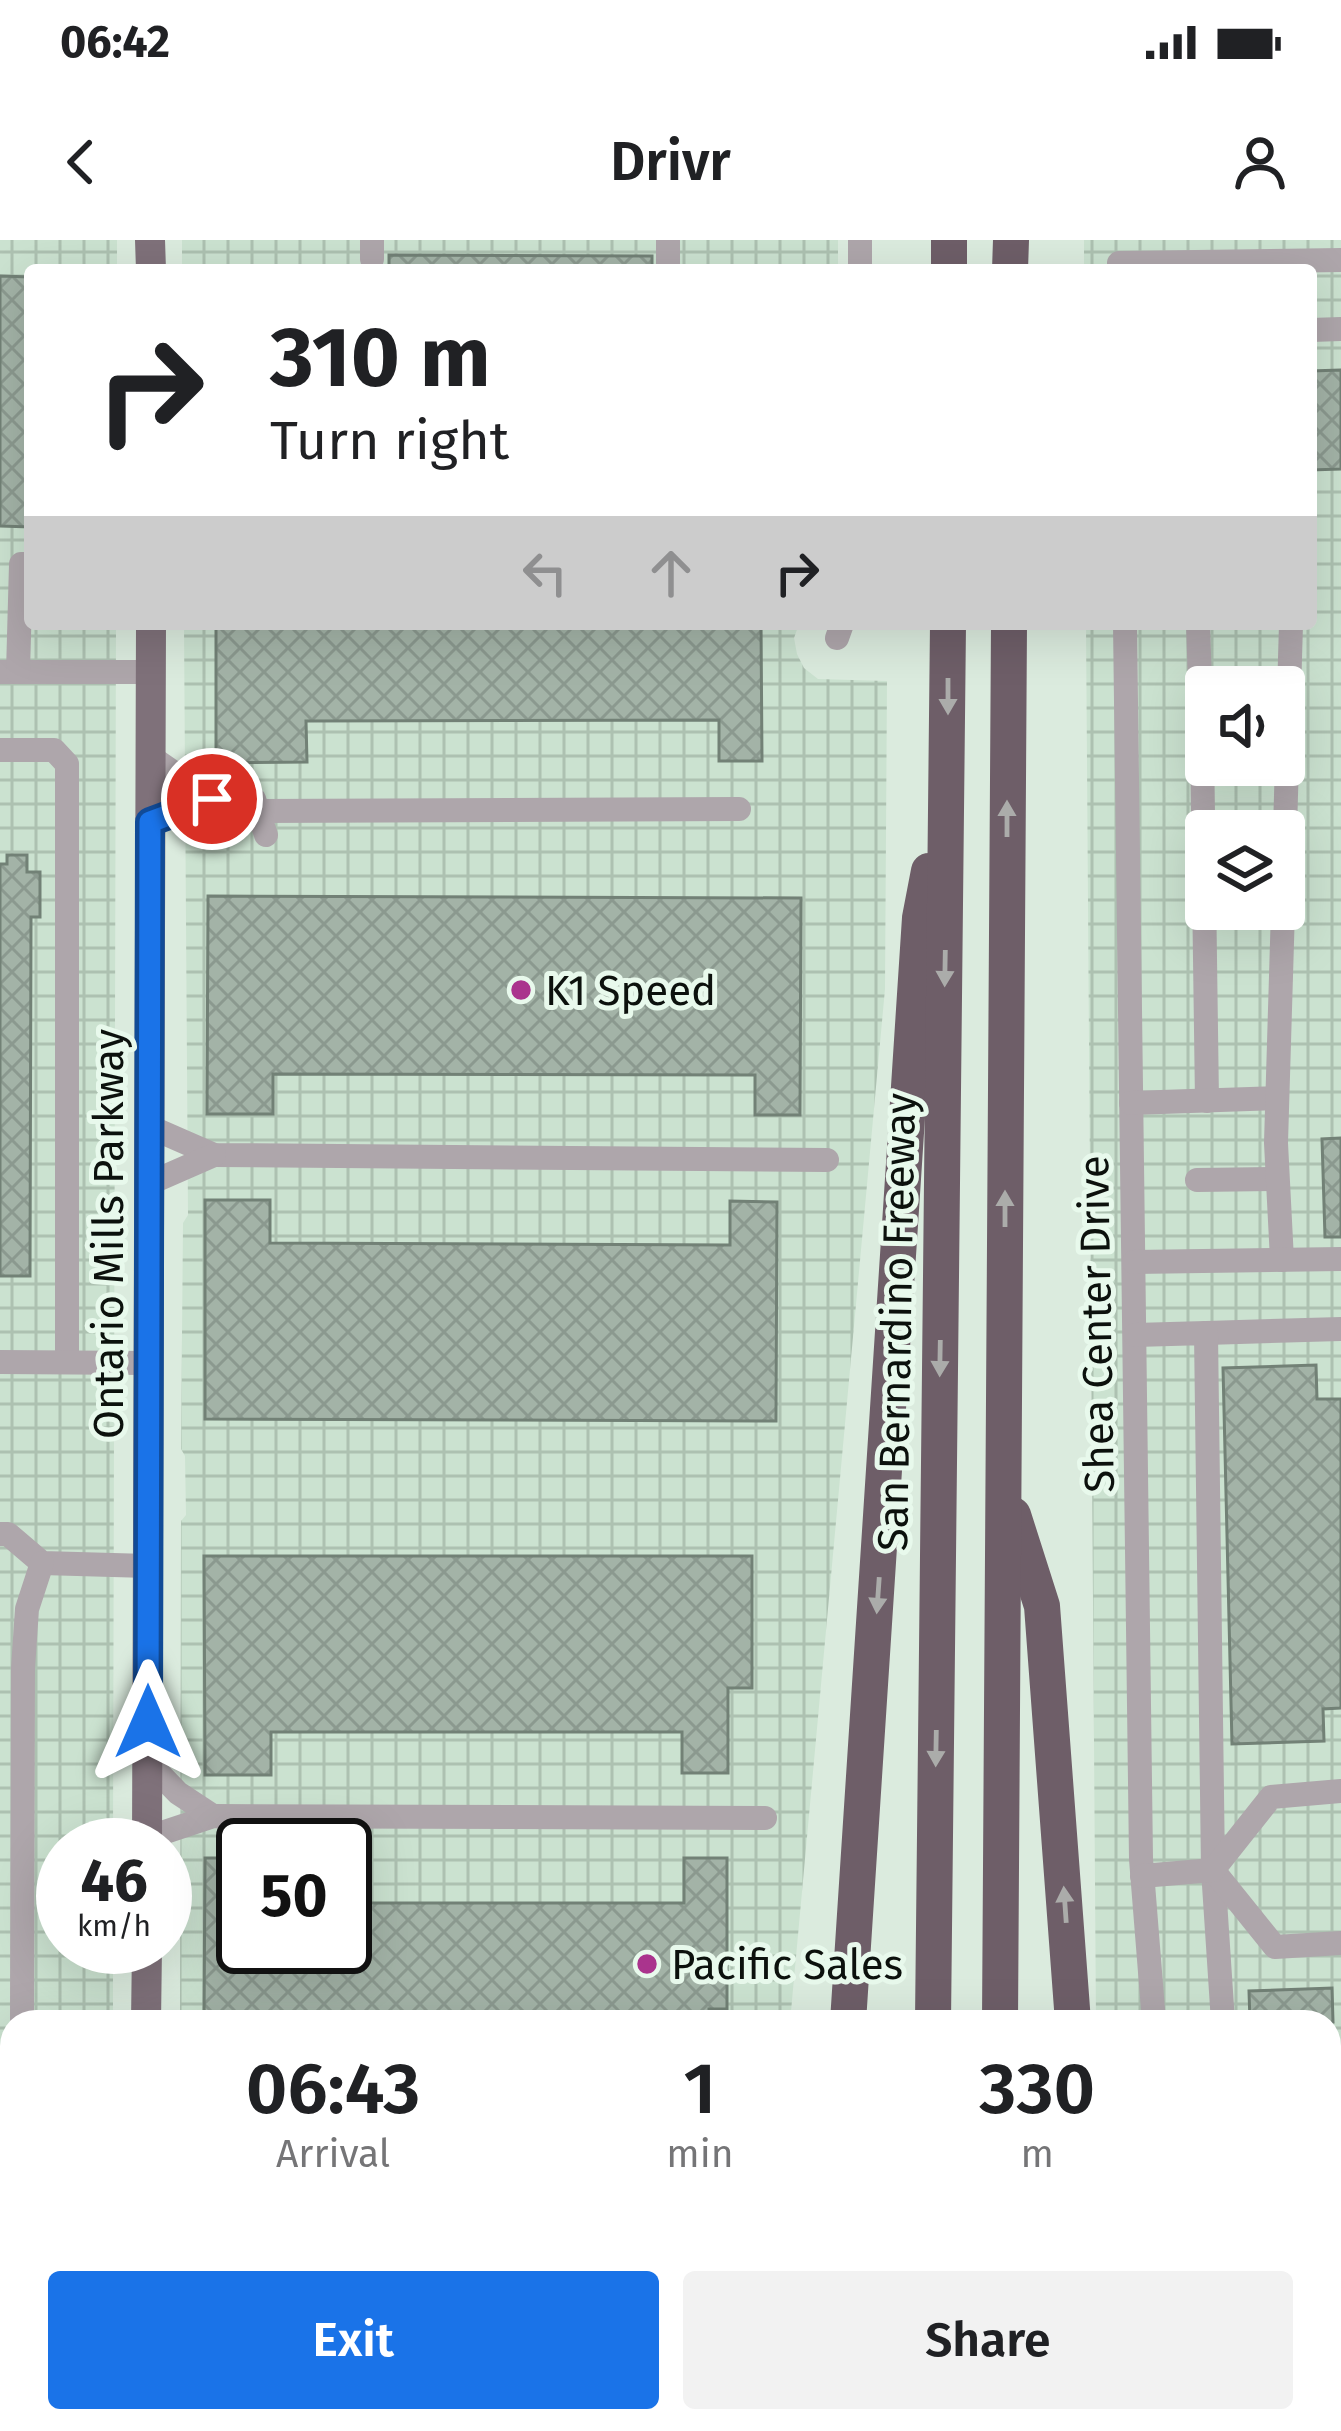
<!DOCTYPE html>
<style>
body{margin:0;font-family:"Fira Sans",sans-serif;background:#f2f2f2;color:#202124;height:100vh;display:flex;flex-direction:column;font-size:45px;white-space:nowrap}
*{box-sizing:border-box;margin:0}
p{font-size:39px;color:#757577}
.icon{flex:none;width:66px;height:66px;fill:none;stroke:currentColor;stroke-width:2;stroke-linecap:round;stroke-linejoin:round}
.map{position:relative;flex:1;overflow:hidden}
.side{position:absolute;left:0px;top:1770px;width:1341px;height:423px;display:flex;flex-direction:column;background:#fff;border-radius:36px 36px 0 0;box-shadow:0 12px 48px #0002}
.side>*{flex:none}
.guide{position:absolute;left:24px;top:24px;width:1293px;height:366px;border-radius:12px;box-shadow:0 12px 48px #0002;background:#fff;color:#202124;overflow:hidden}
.buttons{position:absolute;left:1185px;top:426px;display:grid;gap:24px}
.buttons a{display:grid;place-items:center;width:120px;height:120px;border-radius:12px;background:#fff;box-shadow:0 12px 48px #0002;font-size:60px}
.speed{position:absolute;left:36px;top:1578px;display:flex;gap:24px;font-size:60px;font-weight:700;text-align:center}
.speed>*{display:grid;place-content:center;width:156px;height:156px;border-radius:50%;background:#fff;box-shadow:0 12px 48px #0002;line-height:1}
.speed small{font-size:30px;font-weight:400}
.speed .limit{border:6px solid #111;border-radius:18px;background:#fff;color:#111}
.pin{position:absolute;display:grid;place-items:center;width:102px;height:102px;color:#fff;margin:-51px;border:6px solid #fff;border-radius:50%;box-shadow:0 3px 12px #0007}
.me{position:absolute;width:132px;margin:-66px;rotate:0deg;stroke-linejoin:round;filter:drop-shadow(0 0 9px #0008)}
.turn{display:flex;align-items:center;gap:42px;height:252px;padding:0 48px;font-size:54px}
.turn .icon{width:156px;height:156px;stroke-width:2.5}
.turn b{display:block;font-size:84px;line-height:102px}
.lanes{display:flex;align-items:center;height:114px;padding:0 48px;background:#0003;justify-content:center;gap:60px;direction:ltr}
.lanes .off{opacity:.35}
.eta{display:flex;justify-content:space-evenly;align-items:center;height:204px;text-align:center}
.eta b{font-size:72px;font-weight:600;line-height:84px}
.action{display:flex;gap:24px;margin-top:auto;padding:24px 48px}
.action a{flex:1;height:138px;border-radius:12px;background:#1a73e8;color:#fff;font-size:48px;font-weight:600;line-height:138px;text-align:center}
.action a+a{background:#f2f2f2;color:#202124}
.status{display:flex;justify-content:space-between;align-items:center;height:84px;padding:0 60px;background:#fff;direction:ltr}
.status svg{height:33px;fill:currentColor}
header{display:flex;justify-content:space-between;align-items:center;height:156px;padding:0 48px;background:#fff;font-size:54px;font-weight:600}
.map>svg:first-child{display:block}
</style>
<div class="status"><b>06:42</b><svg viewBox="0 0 49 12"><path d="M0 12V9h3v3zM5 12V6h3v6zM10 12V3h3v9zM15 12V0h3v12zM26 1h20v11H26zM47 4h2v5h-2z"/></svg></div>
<header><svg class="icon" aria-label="back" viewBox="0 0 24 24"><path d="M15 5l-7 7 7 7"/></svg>Drivr<svg class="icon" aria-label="person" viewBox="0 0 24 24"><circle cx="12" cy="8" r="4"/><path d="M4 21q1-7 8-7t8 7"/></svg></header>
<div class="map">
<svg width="1341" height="2191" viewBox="0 0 1341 2191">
<defs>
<pattern id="industrial-grid" width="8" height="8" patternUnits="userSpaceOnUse" patternTransform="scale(3)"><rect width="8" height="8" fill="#cbe2d0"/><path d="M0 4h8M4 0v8" fill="none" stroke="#adc1b1"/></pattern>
<pattern id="building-cross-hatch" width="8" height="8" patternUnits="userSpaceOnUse" patternTransform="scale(3)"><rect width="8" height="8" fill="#a3b3a7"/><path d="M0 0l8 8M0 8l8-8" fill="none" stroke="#8b998f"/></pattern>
</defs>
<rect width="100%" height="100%" fill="#dbebde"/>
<g fill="url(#industrial-grid)" fill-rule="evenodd">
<path d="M0,0H117V30H30V384H116L113,1605H63V1707H113V1782H12V2181H112V2191H0Z"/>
<rect x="182" y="0" width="656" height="30"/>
<path d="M1084,0H1341V2191H1187L1181,2181H1329V1782H1096L1086,384H1311V30H1084ZM1206,447H1284V525H1206ZM1206,591H1284V669H1206Z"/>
<path d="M184,384H799L794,398L797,414L804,428L818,439L887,441L885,749L790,1782H180L181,1281L186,1275L185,1216L181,1209L183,983L188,975ZM243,1605H345V1707H243Z"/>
<path d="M179,2181H728L726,2191H179Z"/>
</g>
<g fill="url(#building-cross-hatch)" stroke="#728176" stroke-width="3">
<path d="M389,15L652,16V30H389Z"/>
<path d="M0,36L30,37V287L0,286Z"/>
<path d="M1341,130V229L1311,230V131Z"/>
<path d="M216,384H761L762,521H719V480L306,481L307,522L216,523Z"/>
<path d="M7,615H27V632H40V677H31L30,1036H0V624H7Z"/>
<path d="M208,656L801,658L800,875H755V835L273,834V874H207Z"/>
<path d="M1341,898V997H1325L1322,899Z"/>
<path d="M205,960H270V1003L730,1005V961L777,962L776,1181L205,1179Z"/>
<path d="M1316,1125L1317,1159H1341V1468L1323,1469L1324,1501L1232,1504L1223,1128Z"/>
<path d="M204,1316H752V1448H728V1533H682V1492H271V1535H205Z"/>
<path d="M205,1618H243V1707H345V1663H684V1618H727V1769H709V1782H204Z"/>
<path d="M1332,1748L1333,1782H1250L1249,1751Z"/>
</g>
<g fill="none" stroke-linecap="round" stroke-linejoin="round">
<g stroke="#aea6ab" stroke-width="24">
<path d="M860,0V30"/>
<path d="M372,19V0"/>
<path d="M1119,23L1341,20"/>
<path d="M668,30V0"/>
<path d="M1311,90L1341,89"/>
<path d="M1125,384L1141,1619L1154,1782"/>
<path d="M1198,384L1201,472"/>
<path d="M837,398L842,384"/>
<path d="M0,432H151"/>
<path d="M18,432L21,324H30"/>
<path d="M1202,504L1207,861"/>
<path d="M0,510H54L67,524V1122"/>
<path d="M151,517L212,559"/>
<path d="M258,571L739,569"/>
<path d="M150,582L212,559H254L266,595"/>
<path d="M1284,624L1291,384"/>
<path d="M1131,863L1277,858"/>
<path d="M150,887L214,915L827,920"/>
<path d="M1197,940L1277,939"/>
<path d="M150,943L214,915"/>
<path d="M1282,1020L1276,903L1283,669"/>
<path d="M1134,1022L1341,1019"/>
<path d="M1206,1093L1341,1089"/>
<path d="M1135,1095L1206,1093L1213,1630L1223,1782"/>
<path d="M0,1122L149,1123"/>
<path d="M0,1294H8L42,1323L148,1326"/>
<path d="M147,1521L178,1553L213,1576"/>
<path d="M147,1598L213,1576L765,1578"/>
<path d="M1213,1630L1275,1707L1341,1703"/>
<path d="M1142,1636L1213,1630L1271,1557L1341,1551"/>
<path d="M22,1782L23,1428L27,1369L42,1323"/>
<path d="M1329,2110H1341"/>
<path d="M1329,2158L1341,2167"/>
<path d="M21,2181V2191"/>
<path d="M1217,2181L1222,2191"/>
</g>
<g stroke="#7f717a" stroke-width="30">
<path d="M150,0L151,30"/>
<path d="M147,1605L151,384"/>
<path d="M146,1782L147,1707"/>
<path d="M145,2191V2181"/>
</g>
<g stroke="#6e5e68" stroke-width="36">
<path d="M949,30V0"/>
<path d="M1010,30L1011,0"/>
<path d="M1013,1275L1042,1366L1073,1782"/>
<path d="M848,1782L920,678L929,631"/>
<path d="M933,1782L948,384"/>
<path d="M1000,1782L1009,384"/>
<path d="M1000,2181V2191"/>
<path d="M1039,2181V2191"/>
<path d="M1096,2181L1097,2191"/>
<path d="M792,2191L794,2181"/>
<path d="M824,2191L825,2181"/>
<path d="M928,2191V2181"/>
</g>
</g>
<defs><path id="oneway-solid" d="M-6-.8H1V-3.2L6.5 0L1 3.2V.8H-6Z" transform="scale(3)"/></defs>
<g fill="#abacaa">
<use href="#oneway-solid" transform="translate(948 456) rotate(90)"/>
<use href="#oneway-solid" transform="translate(1007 579) rotate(-90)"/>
<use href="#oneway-solid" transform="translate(945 728) rotate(91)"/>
<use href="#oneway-solid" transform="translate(1005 969) rotate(-90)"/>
<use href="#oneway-solid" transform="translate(940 1118) rotate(91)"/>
<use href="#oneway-solid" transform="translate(878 1355) rotate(94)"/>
<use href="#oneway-solid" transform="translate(936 1508) rotate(91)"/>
<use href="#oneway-solid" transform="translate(1065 1665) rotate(-94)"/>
</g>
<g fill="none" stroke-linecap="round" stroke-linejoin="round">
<g stroke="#114b97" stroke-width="30">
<path id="route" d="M148,1482L150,582L212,559"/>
</g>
<use href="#route" stroke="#1a73e8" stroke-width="21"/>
</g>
<g fill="#aa348d" stroke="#e8f9ec" stroke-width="4.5">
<circle cx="521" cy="750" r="12"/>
<circle cx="647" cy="1724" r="12"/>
</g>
<g text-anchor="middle" stroke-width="10" stroke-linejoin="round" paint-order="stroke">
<g font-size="42" fill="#0c110d" stroke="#e8f9ec" text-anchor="start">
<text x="545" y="765">K1 Speed</text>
<text x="671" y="1739">Pacific Sales</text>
</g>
<g font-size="42" fill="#0c110d" stroke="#e8f9ec">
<text transform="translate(108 994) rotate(-90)" y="15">Ontario Mills Parkway</text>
<text transform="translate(896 1082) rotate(-89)" y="15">San Bernardino Freeway</text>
<text transform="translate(1096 1084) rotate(-91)" y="15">Shea Center Drive</text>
</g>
</g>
</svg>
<div class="buttons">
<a><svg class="icon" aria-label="sound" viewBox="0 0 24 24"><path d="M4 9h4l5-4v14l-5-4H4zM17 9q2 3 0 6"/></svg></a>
<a><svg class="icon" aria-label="layers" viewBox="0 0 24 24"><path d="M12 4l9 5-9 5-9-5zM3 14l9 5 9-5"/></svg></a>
</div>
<div class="speed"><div>46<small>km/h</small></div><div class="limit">50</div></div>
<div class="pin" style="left:212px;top:559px;background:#d93025"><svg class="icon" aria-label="arrive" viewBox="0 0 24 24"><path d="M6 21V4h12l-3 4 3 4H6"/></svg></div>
<svg class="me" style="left:148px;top:1482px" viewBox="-20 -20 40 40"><path d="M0-17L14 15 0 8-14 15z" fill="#1a73e8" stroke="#fff" stroke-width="4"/></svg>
<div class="guide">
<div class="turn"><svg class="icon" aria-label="right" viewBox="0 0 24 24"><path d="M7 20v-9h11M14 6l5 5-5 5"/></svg><div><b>310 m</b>Turn right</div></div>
<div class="lanes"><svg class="icon off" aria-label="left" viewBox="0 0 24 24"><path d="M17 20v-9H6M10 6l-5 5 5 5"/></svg><svg class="icon off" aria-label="ahead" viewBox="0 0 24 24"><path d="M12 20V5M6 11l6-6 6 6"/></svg><svg class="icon" aria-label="right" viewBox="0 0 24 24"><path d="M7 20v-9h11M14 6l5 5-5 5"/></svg></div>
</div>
<section class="side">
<div class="eta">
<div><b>06:43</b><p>Arrival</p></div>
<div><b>1</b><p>min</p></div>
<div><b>330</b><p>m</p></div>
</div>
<div class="action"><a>Exit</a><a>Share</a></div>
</section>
</div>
